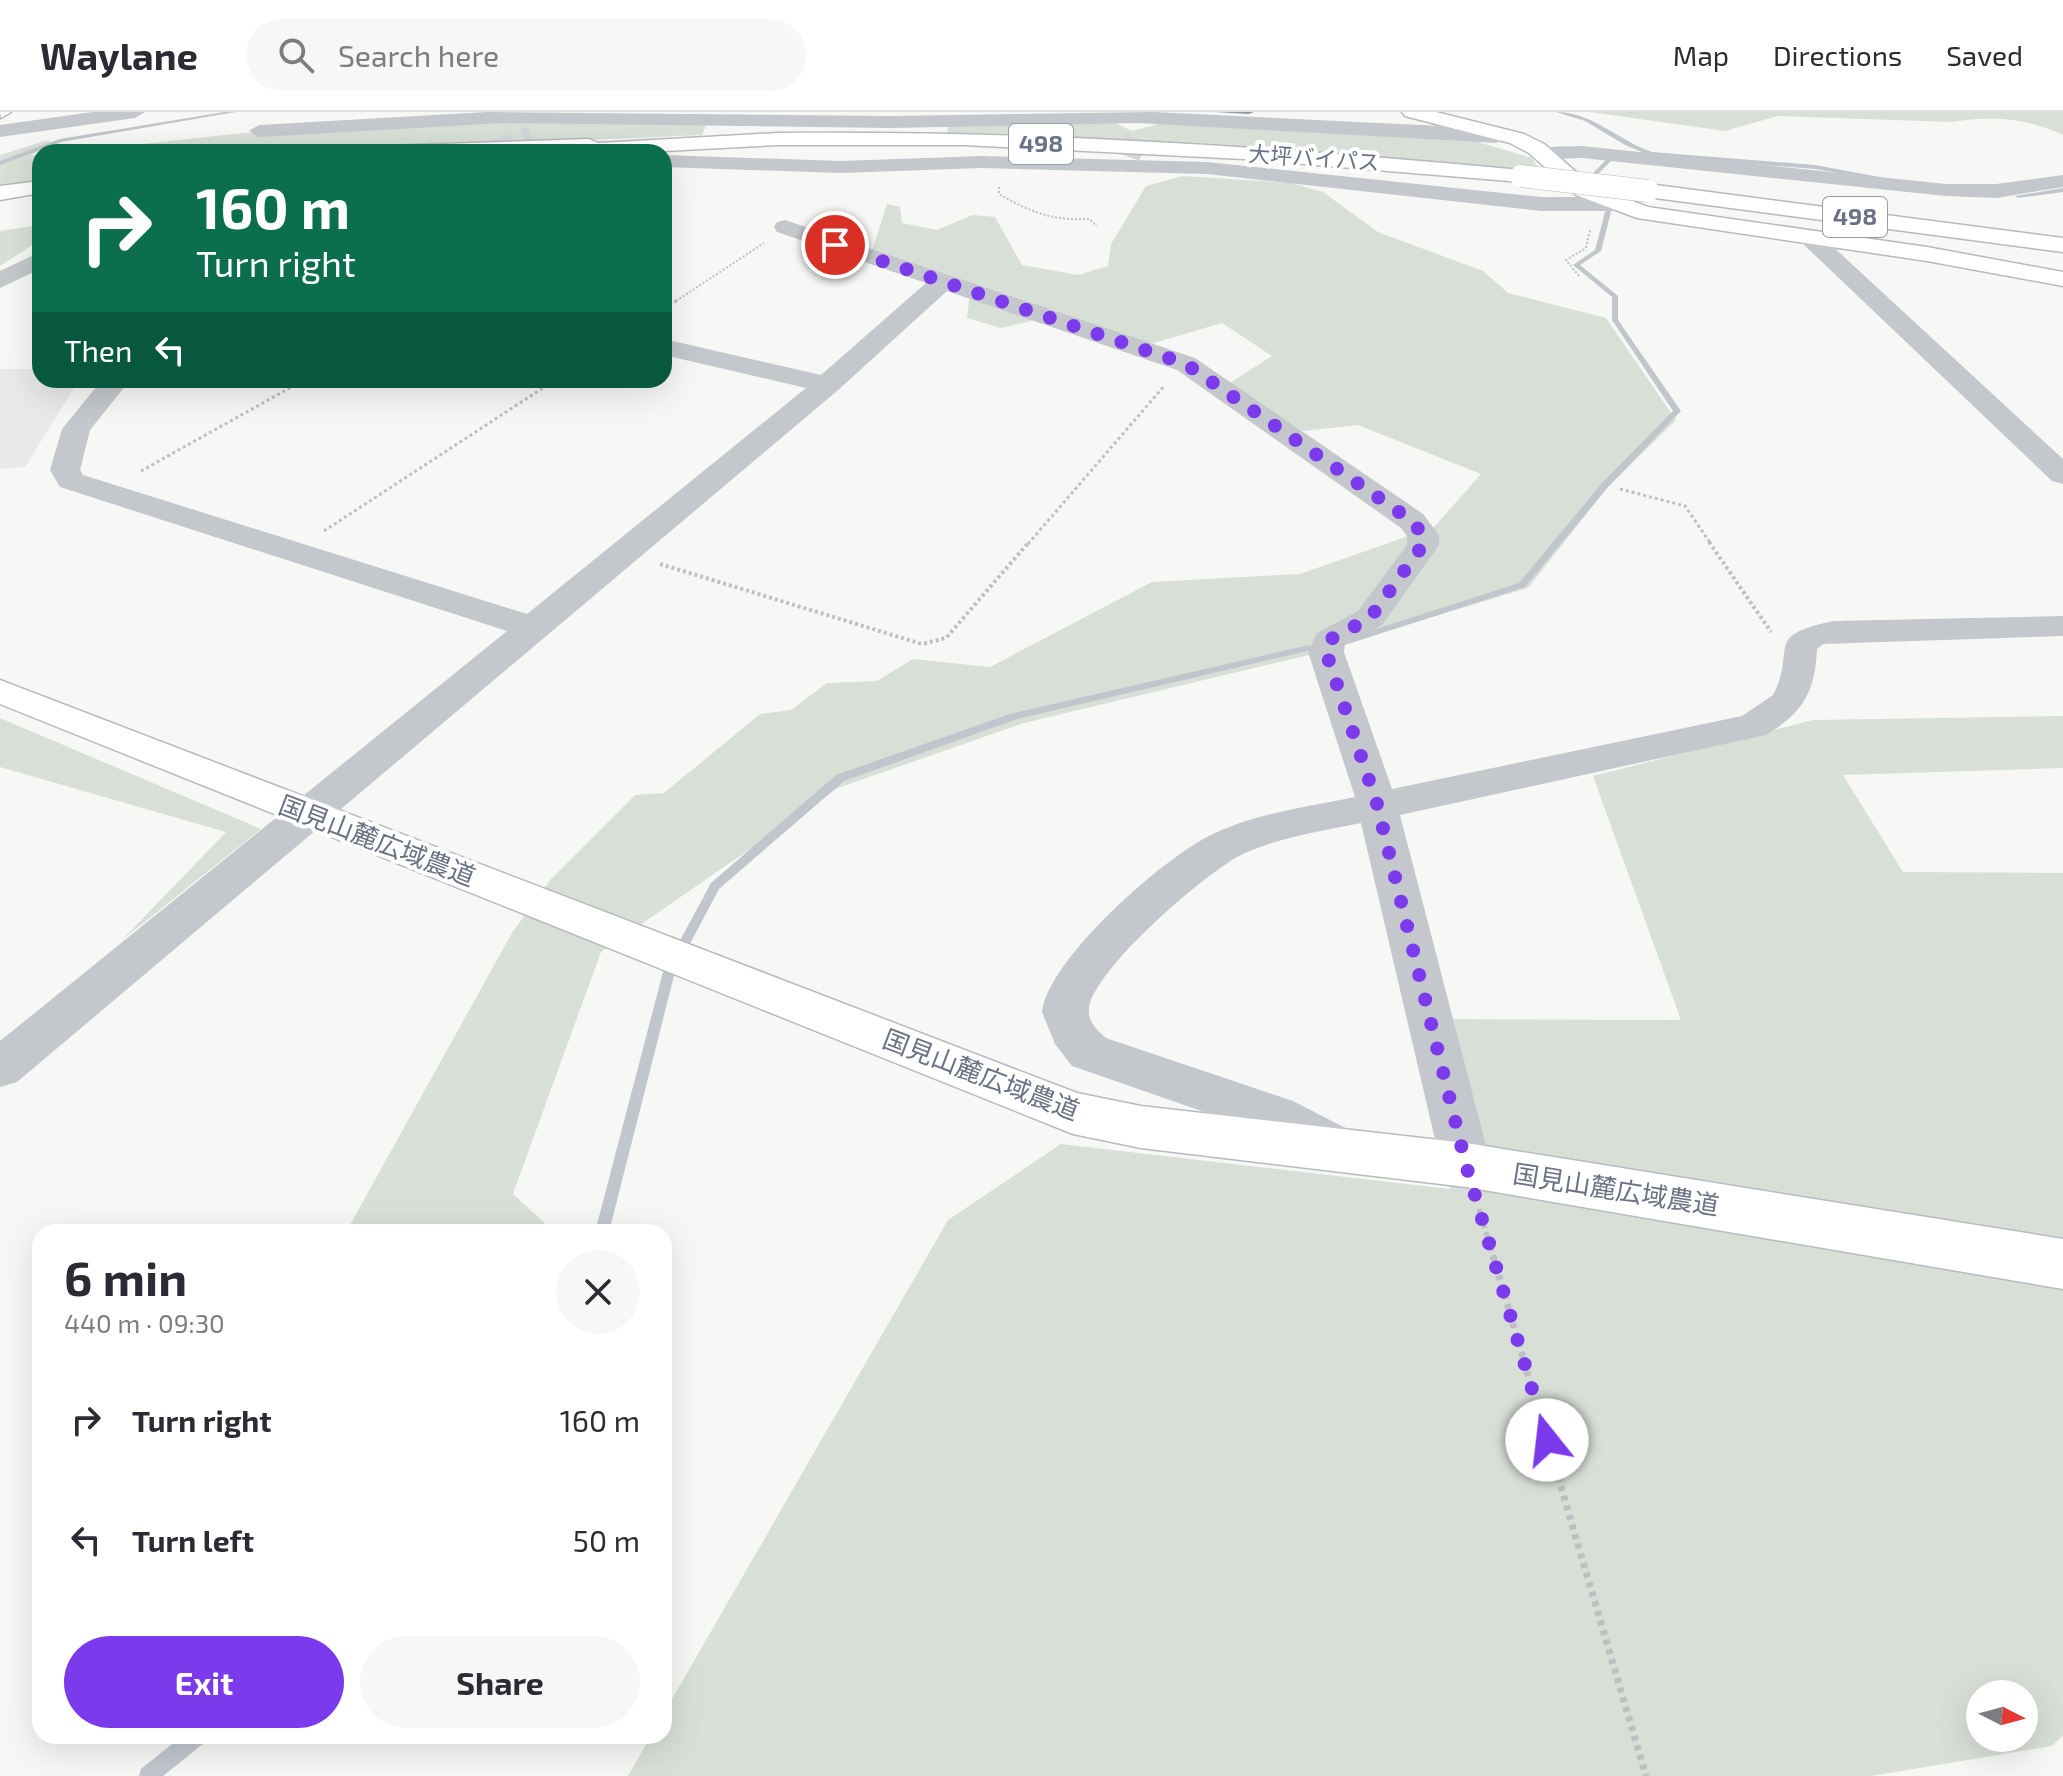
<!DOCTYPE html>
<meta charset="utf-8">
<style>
body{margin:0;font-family:"Exo 2","Noto Sans JP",sans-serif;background:#f7f7f7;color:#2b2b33;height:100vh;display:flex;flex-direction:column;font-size:30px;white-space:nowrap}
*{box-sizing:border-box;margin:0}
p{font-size:26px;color:#7c7c81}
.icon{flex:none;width:44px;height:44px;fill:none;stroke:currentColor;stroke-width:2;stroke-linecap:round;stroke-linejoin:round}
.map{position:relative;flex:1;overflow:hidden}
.sheet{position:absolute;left:32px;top:1112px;width:640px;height:520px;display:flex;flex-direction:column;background:#fff;border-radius:24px;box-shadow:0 8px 32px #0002}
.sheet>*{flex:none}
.banner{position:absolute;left:32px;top:32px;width:640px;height:244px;border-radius:24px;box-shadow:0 8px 32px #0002;background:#0b6e4f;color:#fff;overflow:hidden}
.needle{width:52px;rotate:96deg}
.buttons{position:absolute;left:1966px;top:1568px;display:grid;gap:16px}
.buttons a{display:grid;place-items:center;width:72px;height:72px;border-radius:50%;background:#fff;box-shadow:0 8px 32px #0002;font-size:40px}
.pin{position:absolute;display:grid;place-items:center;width:68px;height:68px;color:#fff;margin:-34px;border:4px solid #fff;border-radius:50%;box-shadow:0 2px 8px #0007}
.me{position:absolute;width:88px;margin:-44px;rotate:344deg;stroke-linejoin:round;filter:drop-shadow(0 0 6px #0008)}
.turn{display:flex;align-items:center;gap:28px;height:168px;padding:0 32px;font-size:36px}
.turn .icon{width:104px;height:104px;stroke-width:2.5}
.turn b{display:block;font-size:56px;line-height:68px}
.then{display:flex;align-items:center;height:76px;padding:0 32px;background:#0003;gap:16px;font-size:30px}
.round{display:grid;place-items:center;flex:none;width:84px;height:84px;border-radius:42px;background:#f7f7f7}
.overview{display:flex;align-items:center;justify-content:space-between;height:136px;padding:0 32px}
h1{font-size:48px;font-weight:700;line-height:60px}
.action{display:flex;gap:16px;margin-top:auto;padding:16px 32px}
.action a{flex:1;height:92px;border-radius:48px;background:#7c3aed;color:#fff;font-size:32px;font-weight:700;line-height:92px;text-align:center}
.action a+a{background:#f7f7f7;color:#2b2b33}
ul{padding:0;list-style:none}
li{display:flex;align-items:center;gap:24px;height:120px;padding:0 32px}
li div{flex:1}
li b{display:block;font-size:30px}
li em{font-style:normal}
header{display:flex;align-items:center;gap:48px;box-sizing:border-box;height:112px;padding:0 40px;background:#fff;border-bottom:2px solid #e1e1e2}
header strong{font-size:38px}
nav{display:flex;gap:44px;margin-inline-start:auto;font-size:28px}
.search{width:560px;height:72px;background:#f7f7f7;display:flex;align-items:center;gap:20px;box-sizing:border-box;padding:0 28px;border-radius:44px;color:#7c7c81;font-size:30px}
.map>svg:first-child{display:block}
</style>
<header>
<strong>Waylane</strong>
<div class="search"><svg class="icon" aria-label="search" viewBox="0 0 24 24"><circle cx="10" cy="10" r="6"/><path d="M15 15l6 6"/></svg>Search here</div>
<nav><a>Map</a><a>Directions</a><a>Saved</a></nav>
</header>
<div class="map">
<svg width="2063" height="1664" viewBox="0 0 2063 1664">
<rect width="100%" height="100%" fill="#f7f8f6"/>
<path fill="#e8e9e9" d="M0,257H40V268H79L25,355L0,357Z"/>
<g fill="#d8dfd7" fill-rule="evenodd">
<path d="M1590,0H2063V23C2026,6 1993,3 1952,10L1778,4L1725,19Z"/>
<path d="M512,8L706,13L702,23L316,40H67L244,21Z"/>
<path d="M1113,10L1132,19L1163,11L1478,30L1532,46L1541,60L1111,27L947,23L948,13Z"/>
<path d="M45,29L59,31L30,43H40V71L0,77V43Z"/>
<path d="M1183,64L1291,71L1323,80L1378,120L1483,159L1508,181L1606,206L1676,308L1607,376L1528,476L1305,544L1024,611L838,676L601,840L513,1082L554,1120H362L350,1113L512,821L550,768L635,683L664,681L760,602L791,598L827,571L877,569L913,547L990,555L1152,470L1300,462L1434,415L1481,362L1358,313L1303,319L1225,274L1272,244L1222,211L1147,233L1056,203L1001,216L967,206L971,172L872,139L887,92L900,95L902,111L937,118L972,103L995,105L1022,153L1078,163L1108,154L1111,132L1146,74Z"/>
<path d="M40,113V128L0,154V119Z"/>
<path d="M2063,604V656L1843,663L1903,760L2063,761V1623L2052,1634L1871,1664H628L651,1624H664V1601L948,1108L1061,1032L1450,1077L1428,907L1681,908L1593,664L1813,608ZM1980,1582H2024V1626H1980Z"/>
<path d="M0,606L261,717L122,828L226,720L0,655Z"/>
</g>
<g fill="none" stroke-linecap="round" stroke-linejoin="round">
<g fill="#c0c6cc" fill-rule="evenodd">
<path d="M224,0H236L61,30L0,53V49L60,27Z"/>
<path d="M1556,0C1593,0 1619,29 1652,40L1815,53L1885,66L1882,68L1815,57L1651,44L1625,33L1585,9Z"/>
<path d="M1607,47L1612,48L1594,66L1599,74L1594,75L1588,66Z"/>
<path d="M2063,76V80L2018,86L2015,84Z"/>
<path d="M1608,98L1611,100L1601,139L1580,153L1618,184V208L1681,299L1608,375L1525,475L1348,532H1342V528L1519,471L1602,371L1673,299L1612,208V185L1573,153L1595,138L1605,100Z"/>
<path d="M1309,533L1314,536L1312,538L1017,607L844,669L719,777L675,860L609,1120H595L663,860L711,771L836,663L1010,602Z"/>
<path d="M182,1624H206L204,1631L163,1664H139L141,1657Z"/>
</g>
<g stroke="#d4d7da" stroke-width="22" stroke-dasharray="22 11" stroke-linecap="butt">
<path d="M494,40L532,24"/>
<path d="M1129,45L1136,26"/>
</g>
<g stroke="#b7babf" stroke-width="3">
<g id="secondary">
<path d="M0,0H11L1,6Z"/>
<path d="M1402,0H1436L1524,22L1544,32L1591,73L1648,95L1927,135L2063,160V174L1927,149L1637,106L1576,83L1529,41L1510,31L1405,4Z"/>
<path d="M0,568L1077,981L1141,994L1466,1031L2063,1127V1177L1466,1075L1141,1036L1073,1022L0,592Z"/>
</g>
</g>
<g stroke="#b7b9bd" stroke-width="3">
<g id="highway">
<path d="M778,21C1027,18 1273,35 1521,58L1532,64L1521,70L1243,47L964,33H778L646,40H374L384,34L589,27L598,31Z"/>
<path d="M40,69V81L0,88V74Z"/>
<path d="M1648,72L2063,126V140L1640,84L1637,79L1640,74Z"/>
</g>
</g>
<g stroke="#bebfc2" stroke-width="2" stroke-dasharray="2 2" stroke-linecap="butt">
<path d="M999,75V82C1030,100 1053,109 1089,107L1097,114"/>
<path d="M1579,164L1566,148L1586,136L1590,118"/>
<path d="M676,189L764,131"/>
</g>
<g stroke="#bebfc2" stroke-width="3" stroke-dasharray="3 3" stroke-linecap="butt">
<path d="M664,197L679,187"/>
<path d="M141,359L304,268"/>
<path d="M1620,377L1685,394L1711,432"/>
<path d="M324,419L555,268"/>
<path d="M1028,432L1165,273"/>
</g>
<g stroke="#bebfc2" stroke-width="4" stroke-dasharray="3 3" stroke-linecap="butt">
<path d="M1709,430L1771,520"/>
<path d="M660,452L922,532L946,526L1029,430"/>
</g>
<path stroke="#bebfc2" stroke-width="5" stroke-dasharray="4 4" stroke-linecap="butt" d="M1479,1097L1494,1146"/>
<path stroke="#bebfc2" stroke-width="7" stroke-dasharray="5 5" stroke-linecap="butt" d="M1493,1144L1646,1664"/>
<g fill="#c4c7cb" fill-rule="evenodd">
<path d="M93,0H145L135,6L0,25V13Z"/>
<path d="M487,0L891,4L1153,0L1504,17L1514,23L1496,31L1138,11L891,16L502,11L259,25L249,19L259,13Z"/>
<path d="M1582,34L1946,72H1996L2063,63V75L1996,86L1946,84L1582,46L1545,47L1535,41L1545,35Z"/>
<path d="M664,43L841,49L982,44L1207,50L1541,85H1614L1625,92L1614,99H1541L1207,62L982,56L841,61L664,55Z"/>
<path d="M785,108L1195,246L1423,402L1439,423V433L1382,513L1345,533L1344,540L1392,677L1742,604L1773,583C1798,536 1761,524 1834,509L2063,504V524L1823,532L1817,537C1815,580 1803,601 1766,623L1400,703L1491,1053L1484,1068L1466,1075L1448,1068L1441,1053L1361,711C1322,719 1280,725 1243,742C1207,759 1094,857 1089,896C1087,909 1097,918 1106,926L1293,989L1361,1024L1368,1039L1361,1054L1343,1061L1259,1019L1072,954L1055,932L1042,900C1048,847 1165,744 1213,722C1257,701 1307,695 1355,685L1308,540L1317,521L1358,499L1407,433V424L1401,416L1177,258L947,179L837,279L17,970L0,975V929L507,519L60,375L50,358L62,317L102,268H130L90,318L80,358L83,363L527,502L806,276L664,243V227L821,263L926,171L777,120L774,115L777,110Z"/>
<path d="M1809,118L1817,120L2063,347V372L2052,369L1801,130L1797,125L1801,120Z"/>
<path d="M40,140V157L0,176V159Z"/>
</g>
<use href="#secondary" fill="#fff" fill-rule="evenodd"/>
<use href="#highway" fill="#fff" fill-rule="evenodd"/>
<g stroke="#b7b9bd" stroke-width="23" stroke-linecap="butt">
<path id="highway-bridge" d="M1521,64L1648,79"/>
</g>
<use href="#highway-bridge" stroke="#fff" stroke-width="22"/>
</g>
<path fill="#93979e" d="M1215,0H1254L1249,2Z"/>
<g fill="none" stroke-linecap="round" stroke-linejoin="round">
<path stroke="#7c3aed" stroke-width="14" stroke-dasharray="0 25.2" d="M835,133L1186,252L1412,409L1423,423V433L1370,506L1329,528L1326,540L1377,692L1466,1053L1547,1328"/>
</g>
<g text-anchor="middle" stroke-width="8" stroke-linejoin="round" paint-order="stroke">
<g font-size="22" fill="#697385" stroke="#fff">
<text transform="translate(1314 46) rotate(4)" y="8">大坪バイパス</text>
</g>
<g fill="#fff" stroke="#969daa" stroke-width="2">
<rect x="1009" y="12" width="64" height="40" rx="6"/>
<rect x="1823" y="85" width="64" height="40" rx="6"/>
</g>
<g font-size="24" font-weight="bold" fill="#697385">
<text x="1041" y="40">498</text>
<text x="1855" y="113">498</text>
</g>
<g font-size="26" fill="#697385" stroke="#fff">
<text transform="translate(377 729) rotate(21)" y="9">国見山麓広域農道</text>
<text transform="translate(981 963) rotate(21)" y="9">国見山麓広域農道</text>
<text transform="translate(1616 1078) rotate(9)" y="9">国見山麓広域農道</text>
</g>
</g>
</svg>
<div class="buttons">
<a><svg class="needle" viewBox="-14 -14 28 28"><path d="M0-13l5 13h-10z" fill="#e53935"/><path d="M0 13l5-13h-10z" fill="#7c7c81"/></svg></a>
</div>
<div class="pin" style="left:835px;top:133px;background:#d93025"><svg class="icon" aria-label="arrive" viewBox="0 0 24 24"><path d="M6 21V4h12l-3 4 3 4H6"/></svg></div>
<svg class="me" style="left:1547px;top:1328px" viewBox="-20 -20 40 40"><circle r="19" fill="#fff"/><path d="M0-13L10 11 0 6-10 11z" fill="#7c3aed"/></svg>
<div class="banner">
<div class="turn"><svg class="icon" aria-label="right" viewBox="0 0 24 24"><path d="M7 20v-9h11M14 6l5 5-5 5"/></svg><div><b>160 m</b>Turn right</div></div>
<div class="then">Then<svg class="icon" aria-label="left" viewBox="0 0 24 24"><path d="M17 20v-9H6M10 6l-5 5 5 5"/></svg></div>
</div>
<section class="sheet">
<div class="overview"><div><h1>6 min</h1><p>440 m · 09:30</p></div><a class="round"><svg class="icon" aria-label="close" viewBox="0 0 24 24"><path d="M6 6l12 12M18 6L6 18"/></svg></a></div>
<ul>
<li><svg class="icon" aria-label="right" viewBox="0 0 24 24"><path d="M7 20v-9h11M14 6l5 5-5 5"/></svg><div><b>Turn right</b></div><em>160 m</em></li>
<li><svg class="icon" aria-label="left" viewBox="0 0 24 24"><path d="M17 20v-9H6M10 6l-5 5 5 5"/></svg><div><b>Turn left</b></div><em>50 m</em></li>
</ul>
<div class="action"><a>Exit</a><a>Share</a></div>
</section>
</div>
